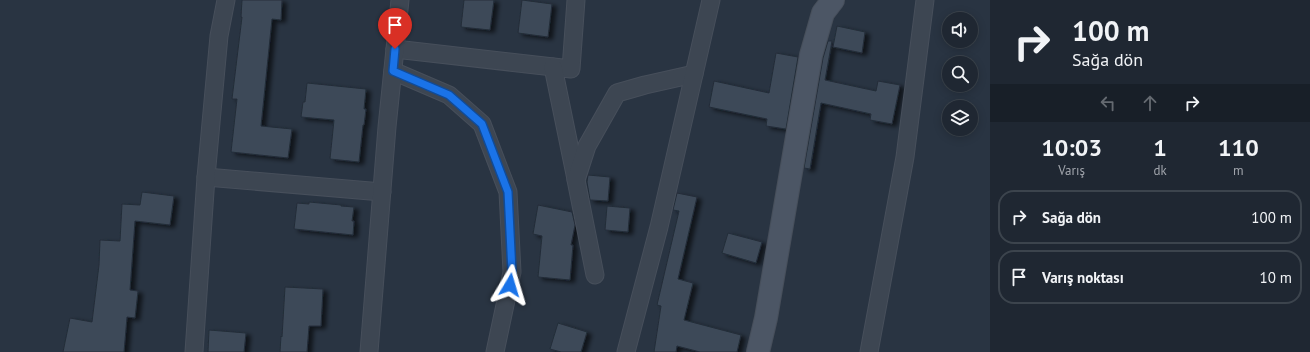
<!DOCTYPE html>
<html lang="tr">
<meta charset="utf-8">
<style>
body{margin:0;font-family:"PT Sans",sans-serif;background:#2c333e;color:#f1f3f6;height:100vh;display:flex;flex-direction:column;font-size:15px;white-space:nowrap}
*{box-sizing:border-box;margin:0}
p{font-size:13px;color:#a1a5ac}
.icon{flex:none;width:22px;height:22px;fill:none;stroke:currentColor;stroke-width:2;stroke-linecap:round;stroke-linejoin:round}
.map{position:relative;flex:1;overflow:hidden}
.details{display:flex;flex-direction:column;background:#1f2732;width:320px}
.details>*{flex:none}
.guide{background:#1f2732;color:#f1f3f6;overflow:hidden}
.fabs{position:absolute;left:942px;top:12px;display:grid;gap:8px}
.fabs a{display:grid;place-items:center;width:36px;height:36px;border-radius:50%;background:#1f2732;box-shadow:0 2px 10px #0003,0 0 0 1px #3c444d;font-size:20px}
.pin{position:absolute;display:grid;place-items:center;width:34px;height:34px;color:#fff;margin:-41px -17px;border-radius:50% 50% 50% 0;rotate:-45deg;box-shadow:0 0 4px #0007}
.pin .icon{rotate:45deg}
.me{position:absolute;width:44px;margin:-22px;rotate:7deg;stroke-linejoin:round;filter:drop-shadow(0 0 3px #0008)}
.turn{display:flex;align-items:center;gap:14px;height:84px;padding:0 16px;font-size:18px}
.turn .icon{width:52px;height:52px;stroke-width:2.5}
.turn b{display:block;font-size:28px;line-height:34px}
.lanes{display:flex;align-items:center;height:38px;padding:0 16px;background:#0003;justify-content:center;gap:20px;direction:ltr}
.lanes .off{opacity:.35}
.eta{display:flex;justify-content:space-evenly;align-items:center;height:68px;text-align:center}
.eta b{font-size:24px;font-weight:800;line-height:28px}
ul{padding:0;list-style:none}
li{display:flex;align-items:center;gap:12px;height:54px;margin:0 8px 6px;padding:0 8px;border:2px solid #3c444d;border-radius:16px}
li div{flex:1}
li b{display:block;font-size:15px}
li em{font-style:normal}
main{display:flex;flex:1;min-height:0}
.map>svg:first-child{display:block}
</style>
<main>
<div class="map">
<svg width="990" height="352" viewBox="0 0 990 352">
<defs>
<filter id="shadow"><feDropShadow dx="4.5" dy="2.5" stdDeviation="2" flood-color="#0009"/></filter>
</defs>
<rect width="100%" height="100%" fill="#293442"/>
<g fill="#3c4958" stroke="#242d39" filter="url(#shadow)">
<path d="M242,0H282L281,20L272,19L261,126L292,129L288,158L231,152L237,99H232L242,17H241Z"/>
<path d="M464,0H494L490,30L461,27Z"/>
<path d="M522,0L552,4L548,37L518,33Z"/>
<path d="M837,26L865,32L862,53L833,47Z"/>
<path d="M828,41H832L825,80L876,91L878,81L900,85L892,124L870,120L871,114L821,103L810,169L804,168L823,58Z"/>
<path d="M776,53L798,57L786,129L766,126L767,119L709,107L714,81L769,93Z"/>
<path d="M307,83L366,89L364,109H366L364,125H363L359,162L330,159L334,120L301,117L303,102H305Z"/>
<path d="M588,175L610,177L608,201L590,200L587,182Z"/>
<path d="M142,192L174,196L170,225L135,221L130,290L138,291L135,318L127,317L124,352H63L70,318L92,322L99,265L100,240L120,241L122,204L140,205Z"/>
<path d="M677,193L697,197L678,279L693,283L684,320L741,335L737,352H700L677,346L676,352H654L661,306L657,305L679,211L673,210Z"/>
<path d="M309,202L341,205V206L354,207L352,221H354L353,235L294,229L297,203L309,204Z"/>
<path d="M538,205L572,212L575,225L571,245H573L570,280L538,277L542,236L533,234Z"/>
<path d="M607,206L630,208L628,232L605,230Z"/>
<path d="M728,233L762,242L756,263L722,253Z"/>
<path d="M285,287L323,289L321,326H309L307,352H280L281,336L282,337Z"/>
<path d="M558,323L587,332L581,352H561L550,349Z"/>
<path d="M209,330L246,333L244,352H208Z"/>
</g>
<g fill="none" stroke-linecap="round" stroke-linejoin="round">
<g stroke="#474f5b" stroke-width="19">
<g id="street">
<path d="M395,49L571,69L576,0"/>
<path d="M553,67L576,179"/>
<path d="M393,71L449,95L482,124L508,192L512,272L495,352"/>
<path d="M206,177L382,192"/>
<path d="M595,275L576,180L587,146L617,93L645,85L694,74"/>
<path d="M194,352L206,177L219,36L226,0"/>
<path d="M369,352L387,127L400,0"/>
<path d="M626,352L659,227L711,0"/>
<path d="M869,352L905,157L925,0"/>
</g>
</g>
<g stroke="#474f5b" stroke-width="24">
<path id="secondary" d="M758,352L766,318L811,55L823,13L833,0"/>
</g>
<use href="#street" stroke="#3d4652" stroke-width="17"/>
<use href="#secondary" stroke="#4c5665" stroke-width="22"/>
</g>
<g fill="none" stroke-linecap="round" stroke-linejoin="round">
<g stroke="#114b97" stroke-width="10">
<path id="route" d="M395,49L393,71L449,95L482,124L508,192L512,272L510,285"/>
</g>
<use href="#route" stroke="#1a73e8" stroke-width="7"/>
</g>
</svg>
<div class="fabs">
<a><svg class="icon" aria-label="sound" viewBox="0 0 24 24"><path d="M4 9h4l5-4v14l-5-4H4zM17 9q2 3 0 6"/></svg></a>
<a><svg class="icon" aria-label="search" viewBox="0 0 24 24"><circle cx="10" cy="10" r="6"/><path d="M15 15l6 6"/></svg></a>
<a><svg class="icon" aria-label="layers" viewBox="0 0 24 24"><path d="M12 4l9 5-9 5-9-5zM3 14l9 5 9-5"/></svg></a>
</div>
<div class="pin" style="left:395px;top:49px;background:#d93025"><svg class="icon" aria-label="arrive" viewBox="0 0 24 24"><path d="M6 21V4h12l-3 4 3 4H6"/></svg></div>
<svg class="me" style="left:510px;top:285px" viewBox="-20 -20 40 40"><path d="M0-17L14 15 0 8-14 15z" fill="#1a73e8" stroke="#fff" stroke-width="4"/></svg>
</div>
<section class="details">
<div class="guide">
<div class="turn"><svg class="icon" aria-label="right" viewBox="0 0 24 24"><path d="M7 20v-9h11M14 6l5 5-5 5"/></svg><div><b>100 m</b>Sağa dön</div></div>
<div class="lanes"><svg class="icon off" aria-label="left" viewBox="0 0 24 24"><path d="M17 20v-9H6M10 6l-5 5 5 5"/></svg><svg class="icon off" aria-label="ahead" viewBox="0 0 24 24"><path d="M12 20V5M6 11l6-6 6 6"/></svg><svg class="icon" aria-label="right" viewBox="0 0 24 24"><path d="M7 20v-9h11M14 6l5 5-5 5"/></svg></div>
</div>
<div class="eta">
<div><b>10:03</b><p>Varış</p></div>
<div><b>1</b><p>dk</p></div>
<div><b>110</b><p>m</p></div>
</div>
<ul>
<li><svg class="icon" aria-label="right" viewBox="0 0 24 24"><path d="M7 20v-9h11M14 6l5 5-5 5"/></svg><div><b>Sağa dön</b></div><em>100 m</em></li>
<li><svg class="icon" aria-label="arrive" viewBox="0 0 24 24"><path d="M6 21V4h12l-3 4 3 4H6"/></svg><div><b>Varış noktası</b></div><em>10 m</em></li>
</ul>
</section>
</main>
